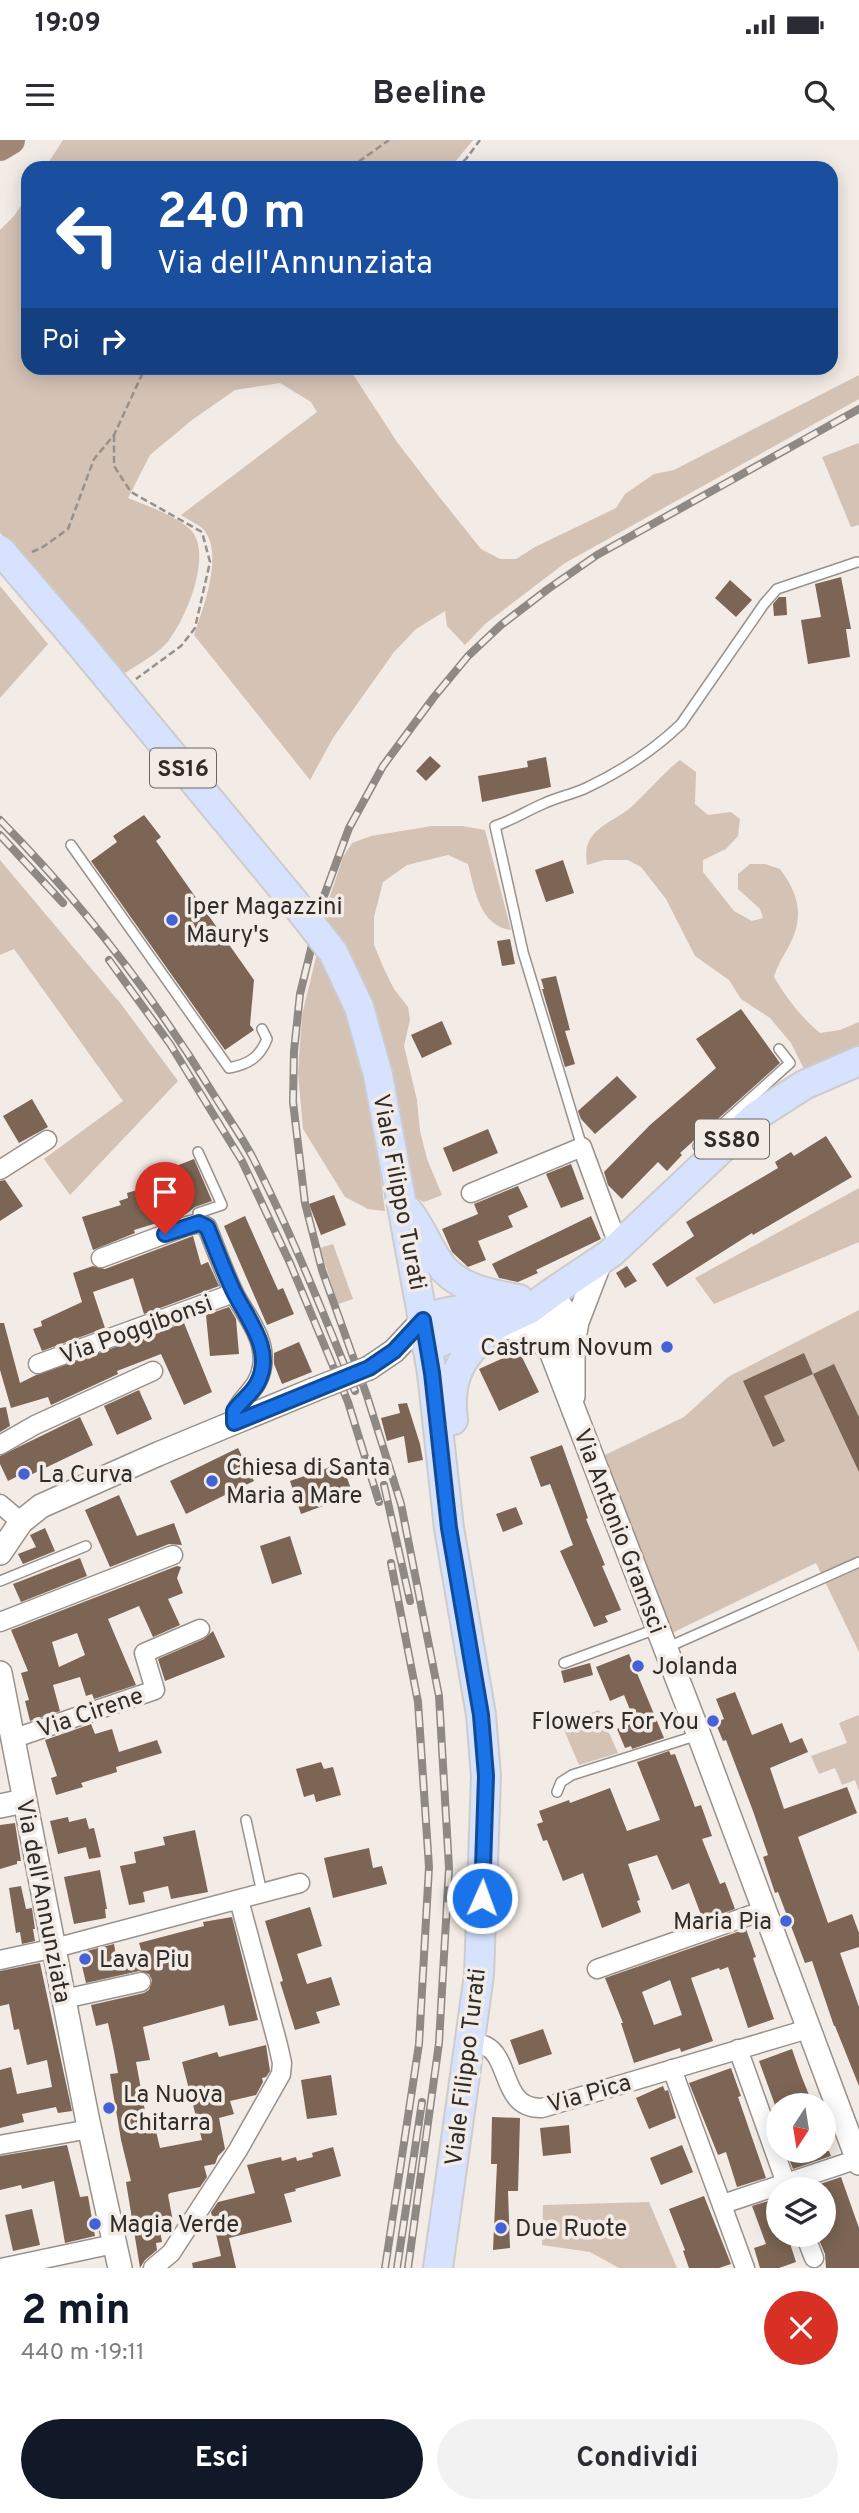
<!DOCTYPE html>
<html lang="it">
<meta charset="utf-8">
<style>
body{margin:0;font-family:Overpass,sans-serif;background:#f2f2f3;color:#2b2b33;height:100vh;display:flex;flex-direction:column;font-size:26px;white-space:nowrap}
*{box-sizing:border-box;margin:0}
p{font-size:23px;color:#7c7c81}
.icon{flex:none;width:38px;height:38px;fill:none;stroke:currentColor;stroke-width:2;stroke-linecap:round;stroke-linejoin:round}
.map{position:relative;height:2128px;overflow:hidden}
.side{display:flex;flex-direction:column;background:#fff;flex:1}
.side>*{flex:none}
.guide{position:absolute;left:21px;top:21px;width:817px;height:214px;border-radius:21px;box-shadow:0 4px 18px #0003;background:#1a4fa0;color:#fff;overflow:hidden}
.needle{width:46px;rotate:192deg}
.tools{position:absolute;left:766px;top:1953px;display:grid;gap:14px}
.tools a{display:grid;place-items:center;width:70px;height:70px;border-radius:50%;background:#fff;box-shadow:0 4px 18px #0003;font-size:35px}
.pin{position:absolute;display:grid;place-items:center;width:60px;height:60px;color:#fff;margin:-72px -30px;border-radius:50% 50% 50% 0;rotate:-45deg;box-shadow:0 0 7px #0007}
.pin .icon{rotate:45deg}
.me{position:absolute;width:77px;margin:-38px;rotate:2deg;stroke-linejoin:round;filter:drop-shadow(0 0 5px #0008)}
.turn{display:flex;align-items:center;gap:24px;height:147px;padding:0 21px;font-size:32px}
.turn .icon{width:91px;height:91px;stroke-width:2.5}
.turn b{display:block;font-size:49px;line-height:60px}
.then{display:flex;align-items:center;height:66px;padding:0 21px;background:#0003;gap:14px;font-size:26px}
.round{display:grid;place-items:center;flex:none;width:74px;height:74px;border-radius:37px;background:#f2f2f3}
.head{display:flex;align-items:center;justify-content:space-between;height:119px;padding:0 21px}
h1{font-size:42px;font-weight:700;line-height:52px;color:#111827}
.action{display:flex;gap:14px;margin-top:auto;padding:14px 21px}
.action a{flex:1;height:80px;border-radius:42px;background:#111827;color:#fff;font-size:28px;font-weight:700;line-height:80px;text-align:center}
.action a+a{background:#f2f2f3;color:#2b2b33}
.status{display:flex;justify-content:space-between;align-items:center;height:49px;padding:0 35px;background:#fff;direction:ltr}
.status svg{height:19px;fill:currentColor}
header{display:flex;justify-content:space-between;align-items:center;height:91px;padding:0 21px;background:#fff;font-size:32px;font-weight:700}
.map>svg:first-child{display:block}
</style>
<div class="status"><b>19:09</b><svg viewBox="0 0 49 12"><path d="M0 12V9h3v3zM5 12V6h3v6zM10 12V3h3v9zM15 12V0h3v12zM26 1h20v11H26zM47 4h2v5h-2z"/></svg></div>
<header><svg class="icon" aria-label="menu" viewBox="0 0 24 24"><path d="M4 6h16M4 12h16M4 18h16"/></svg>Beeline<svg class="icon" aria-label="search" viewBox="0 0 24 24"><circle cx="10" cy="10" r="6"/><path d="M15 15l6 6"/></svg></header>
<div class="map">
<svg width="859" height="2128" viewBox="0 0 859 2128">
<rect width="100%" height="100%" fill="#f3ebe5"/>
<g fill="#d4c2b4">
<path d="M63,0H473L450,28H45Z"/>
<path d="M28,55V228H349L397,302L437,354L481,409L500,419H516L535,407L616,368L625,354L654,334L674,330L859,235V259L565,423L485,484L465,505L447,486L445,471L416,489L394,512L333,598L310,640L194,495C203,469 224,414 204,390C199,384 188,380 181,375L317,272L311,262L280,243L235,250L192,280L150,315L128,358C145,365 185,379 194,394C210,421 186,477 169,500C160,513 135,526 122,535L0,393V90L14,76Z"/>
<path d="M859,303V385L851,387L822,317Z"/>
<path d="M0,446L48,504L0,558Z"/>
<path d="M680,620L696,632L695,664L708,675L731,672L740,679L738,696L726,709L703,720V732L734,771L752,781L763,778L760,769L738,749V734L750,724H765L780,729C798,753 804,774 791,802C785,814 778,823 774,837C787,859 801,877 820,893L840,890L859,882V921L806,933L791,903L770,878L741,859L729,840L695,816L666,759L641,727L628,720H604L587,725C586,716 585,708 590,699C599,685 616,679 629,669C647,653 661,635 680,620Z"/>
<path d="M432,686H462L485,690L511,790C480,786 475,751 468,724L448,715L407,725L383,742L374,777V805L384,829L394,849L408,867L410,880L404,906L417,960L420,991L427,1019L442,1055L424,1062L410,1055L322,780L343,717L352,703L371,696Z"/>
<path d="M0,720L121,864L178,941L70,1055L44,1019L123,961L14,809L0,815Z"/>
<path d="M317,813L346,852L374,986L385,1071L368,1069L345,1057L303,989L298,933L302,875Z"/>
<path d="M859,1048V1102L714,1164L695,1138Z"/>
<path d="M333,1104L353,1159L338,1164L320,1108Z"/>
<path d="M859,1170V1512L816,1423L672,1493L605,1315L684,1277L728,1237Z"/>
<path d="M599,1570L618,1613L579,1625L562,1585Z"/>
<path d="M859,1575V1651L855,1640L842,1645L835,1628L819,1634L811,1616L847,1603L839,1583Z"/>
<path d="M649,2062L677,2128H619L590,2112L542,2105L543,2065Z"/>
</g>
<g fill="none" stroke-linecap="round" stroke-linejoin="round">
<path stroke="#a18876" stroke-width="30" d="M0,6L10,0"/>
</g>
<g fill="#7c6554" fill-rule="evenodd">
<path d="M841,437L851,489H846L850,517L808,524L801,480L821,477L815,444Z"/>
<path d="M730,440L752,460L736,477L715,458Z"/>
<path d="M779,457H786L787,475L774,476L773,464Z"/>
<path d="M430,616L441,626L426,641L416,631Z"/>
<path d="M546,617L551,647L482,662L478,636L528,627L527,621Z"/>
<path d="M144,675L161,697L156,701L254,840L250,885L254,890L225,910L91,721L117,702L113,696Z"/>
<path d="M563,720L574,753L546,762L535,730Z"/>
<path d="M510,799L515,824L502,826L497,801Z"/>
<path d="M556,836L570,890L565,891L575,924L565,927L542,849H544L541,839Z"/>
<path d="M741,869L780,923L680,1013L682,1015L667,1031L658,1022L622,1059L608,1045L604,1032L650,985L716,928L696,899Z"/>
<path d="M442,881L452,904L422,918L411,895Z"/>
<path d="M617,936L637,957L595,994L581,979L578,971Z"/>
<path d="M32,959L48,987L19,1003L3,976Z"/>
<path d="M488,989L498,1013L453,1032L443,1008Z"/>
<path d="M826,996L852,1037L753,1095L752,1093L667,1147L652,1124L694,1096L686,1082L778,1028L775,1022L791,1012L794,1016Z"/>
<path d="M194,1019L212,1061L195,1067L186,1074L134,1090L135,1093L93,1110L82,1077L121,1065L119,1061L128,1058L127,1053L147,1047L150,1055L182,1043L176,1026Z"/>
<path d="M571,1024L584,1059L561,1068L546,1034Z"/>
<path d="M5,1040L23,1066L0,1081V1041Z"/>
<path d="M518,1046L528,1067L508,1076L513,1087L478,1101L486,1120L468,1127L452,1112L442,1089L478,1074L474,1064Z"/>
<path d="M334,1055L346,1085L321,1095L309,1064Z"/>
<path d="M245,1076L278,1150L283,1148L294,1174L267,1185L224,1086Z"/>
<path d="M591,1076L601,1099L536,1130L538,1133L518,1142L499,1138L492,1124Z"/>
<path d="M193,1096L201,1125L208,1122L219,1146L144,1174L133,1138L93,1152L105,1188L42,1211L33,1189L42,1186L41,1181L82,1162L73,1133L93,1126L105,1129Z"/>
<path d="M627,1126L637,1141L625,1148L616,1133Z"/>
<path d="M229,1167L236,1179L239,1214L210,1216L206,1175Z"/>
<path d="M0,1183H4L20,1243L36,1235L184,1183L212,1252L184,1265L161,1214L117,1231L118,1234L51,1265L48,1257L11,1268L0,1230Z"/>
<path d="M299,1202L312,1232L282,1244L274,1224V1213Z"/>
<path d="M519,1211L539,1252L499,1271L479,1229Z"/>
<path d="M804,1213L813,1234L764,1256L785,1301L773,1307L743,1241Z"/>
<path d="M834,1224L859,1277V1332L813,1234Z"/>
<path d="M139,1250L152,1279L117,1295L104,1266Z"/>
<path d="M407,1263L420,1304L423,1320L408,1323L404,1296L387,1301L381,1278L400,1273L398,1264Z"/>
<path d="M6,1267L10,1286L0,1292V1268Z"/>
<path d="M80,1277L93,1305L20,1340L18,1336L8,1341L0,1324V1316Z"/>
<path d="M562,1305L588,1378L586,1379L605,1425L602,1426L621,1470L605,1476L608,1482L594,1487L560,1411L573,1405L550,1344L541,1347L530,1317Z"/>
<path d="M238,1308L254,1341L186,1374L170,1341Z"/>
<path d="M342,1323L353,1355L301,1374L290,1341Z"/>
<path d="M119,1355L137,1396L174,1383L182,1405L169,1404L110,1427L85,1370Z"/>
<path d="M516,1367L523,1384L503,1392L496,1374Z"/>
<path d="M45,1388L55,1411L23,1424L18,1414L36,1407L30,1395Z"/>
<path d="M290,1396L302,1434L272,1444L260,1406Z"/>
<path d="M80,1418L87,1436L21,1462L13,1444Z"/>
<path d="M177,1426L181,1427L177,1438L183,1453L168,1459L180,1485L153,1497L139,1466L108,1479L136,1545L94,1559L92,1554L86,1556L80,1537L53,1545L60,1571L30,1581L25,1561L29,1560L21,1533L28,1531L11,1490ZM77,1493L85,1515L59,1527L52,1502Z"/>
<path d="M213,1491L225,1517L165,1541L158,1519L204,1499Z"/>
<path d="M629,1514L664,1598L632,1609L631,1606L625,1608L617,1589L635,1582L624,1555L610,1561L596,1527Z"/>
<path d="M590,1523L593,1535L564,1543L561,1531Z"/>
<path d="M735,1552L752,1595L782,1583L790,1603L802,1598L808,1612L770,1628L784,1669L847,1647L857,1673L798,1697L828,1783L852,1774L859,1793V1807L840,1813L859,1867V1946L835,1886H834L812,1821L805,1823L778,1752L775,1753L763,1717L768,1715L753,1671L726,1600L723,1601L715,1582L724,1579L716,1559Z"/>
<path d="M91,1584L95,1594L112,1589L119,1612L157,1600L162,1613L116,1627L117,1632L81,1643L83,1647L56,1655L51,1638L57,1636L45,1600Z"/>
<path d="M669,1611L671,1615L675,1614L695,1667L701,1665L712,1696L702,1699L720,1744L725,1742L735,1769L703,1780L689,1743L672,1750L657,1715L628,1724L640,1760L637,1761L641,1772L602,1788L583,1733L563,1741L547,1700L543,1701L537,1684L543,1682L539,1671L569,1660L570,1663L610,1648L627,1691L660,1680L637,1622Z"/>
<path d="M321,1622L324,1629L333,1627L341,1655L316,1662L314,1654L304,1657L296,1629Z"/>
<path d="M68,1677L69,1682L86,1678L89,1689L94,1688L101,1717L89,1719L86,1707L58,1714L50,1681Z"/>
<path d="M15,1683L21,1721H17V1724L0,1729V1685Z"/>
<path d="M195,1690L208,1752L171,1759L168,1746L143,1752L145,1762L129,1765L120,1726L136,1723L134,1712L165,1705L163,1697Z"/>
<path d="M369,1708L373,1728L382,1726L387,1744L333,1758L324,1718Z"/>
<path d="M100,1730L107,1769H105L106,1778L74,1784L64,1737Z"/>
<path d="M21,1746L26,1769L32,1768L35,1789H33L35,1801L22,1804L20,1792L16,1793L9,1748Z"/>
<path d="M310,1767L322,1806L297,1814L307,1844L331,1837L340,1865L316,1872L320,1883L295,1890L280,1842L283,1841L265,1781Z"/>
<path d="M232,1777L258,1880L229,1886L224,1865L143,1887L150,1920L136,1922L149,1993L156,1991L160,2008L202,2000L182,1922L217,1912L219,1917L266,1905L270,1931L266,1937L262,1938L263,1942L256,1955L230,1961L234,1974L219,1978L225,2009L218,2016L215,2024L204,2026L207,2037L200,2047L170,2053L168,2055L174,2087L160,2091L162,2102L156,2103L157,2110L145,2120L140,2128L126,2042L131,2041L121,2000L110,1934L118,1933L114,1911L108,1883L96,1886L91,1865L144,1853L149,1850L152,1840L149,1834L139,1831L86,1843L79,1813L114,1804L117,1822L143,1816L139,1803L204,1786L203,1782Z"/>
<path d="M746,1789L756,1817L753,1818L774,1879L748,1888L728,1827L720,1830L719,1828L691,1838L713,1901L681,1912L680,1908L634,1923L621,1883H623L605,1838ZM670,1840L682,1875L654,1885L642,1852Z"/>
<path d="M40,1823L72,1971L58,1973L56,1967L22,1974L24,1982L0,1988V1930L11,1927L17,1954L52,1947L47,1920L27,1925L19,1889L14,1890L9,1864L0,1866V1831Z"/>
<path d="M543,1889L552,1914L519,1925L510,1900Z"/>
<path d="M792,1909L801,1935L813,1965H775L759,1921Z"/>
<path d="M731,1928L741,1956L738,1957L766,2038L737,2047L726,2012L718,2015L689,1943Z"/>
<path d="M331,1935L337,1975L307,1979L301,1940Z"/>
<path d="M663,1946L665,1951L668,1950L676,1978L649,1989L636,1958Z"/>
<path d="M492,1977L520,1978L518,2051H508L510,2108L493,2110L497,2024H491Z"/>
<path d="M569,1985L571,2013L543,2016L540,1988Z"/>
<path d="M67,2005L80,2057L88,2056L95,2096L65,2103L54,2041L22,2049L21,2045L0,2050V2016Z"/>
<path d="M682,2005L693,2032L661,2045L650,2018Z"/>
<path d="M333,2007L341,2036L295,2049L296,2051L284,2054L292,2082L229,2098L236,2128H193L192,2123L221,2116L211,2072L218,2062L255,2053L247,2025L281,2017L282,2021L296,2017L297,2021L313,2017L312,2013Z"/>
<path d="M786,2011H829L831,2016L793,2029Z"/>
<path d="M841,2037L859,2088V2128H826L825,2114L817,2095H824V2049L808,2048Z"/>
<path d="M704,2056L731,2124L719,2128H689L683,2111L685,2110L669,2069Z"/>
<path d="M775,2059L779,2071V2100L788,2097L796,2122L779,2128H760L754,2108L766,2104L752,2066Z"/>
<path d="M32,2069L40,2105L13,2111L5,2075Z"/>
</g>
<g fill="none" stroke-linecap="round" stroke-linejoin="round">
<g stroke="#99918b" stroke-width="12">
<g id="service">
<path d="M71,705L229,928C249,924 260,917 267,899L262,889"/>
<path d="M582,1007L523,812L495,686C513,680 528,670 545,663C558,657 573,654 586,648C620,632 654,610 681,584L764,464L777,449L857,422"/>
<path d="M198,1012L222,1065L198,1073L204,1084"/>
<path d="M708,1015L698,1006L790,923L779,909"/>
<path d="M0,1441L86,1406"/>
<path d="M666,1508L859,1422"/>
<path d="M564,1523L656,1489"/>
<path d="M557,1652L561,1642L572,1635L698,1595"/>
<path d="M246,1680L262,1753"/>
</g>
</g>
<g stroke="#99918b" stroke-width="21">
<g id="minor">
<path d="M0,1030L47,1000"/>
<path d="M471,1053L582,1007L613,1091L622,1102"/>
<path d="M101,1118L187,1086L199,1083L207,1087C216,1109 224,1132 234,1153C246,1176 267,1199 262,1227C258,1254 234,1258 234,1283"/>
<path d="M38,1224L234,1153"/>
<path d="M0,1305L35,1285L153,1231"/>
<path d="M0,1364L21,1382"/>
<path d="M0,1482L173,1415"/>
<path d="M12,1599L155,1550L144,1513L200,1489"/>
<path d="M0,1820L55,1808L300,1743"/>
<path d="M597,1829L765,1770"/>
<path d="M64,1859L141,1842"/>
<path d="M470,1903C475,1904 482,1904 486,1906C511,1919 501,1969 542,1968L808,1889"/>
<path d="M738,1909L788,2049"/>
<path d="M672,1929L745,2128"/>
<path d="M0,2005L90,1989"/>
<path d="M723,2064L858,2019"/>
<path d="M805,2095L814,2118"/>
<path d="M1,2128L114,2104"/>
<path d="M153,2128L171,2113L238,2010L281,1934L282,1923L278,1905L239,1760"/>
</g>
</g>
<g stroke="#99918b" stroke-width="26">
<g id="tertiary">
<path d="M494,1186C520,1188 533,1192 551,1211"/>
<path d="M573,1203L562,1168L550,1154L542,1177L551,1211L699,1595L859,2023"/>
<path d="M369,1228L394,1211L423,1180"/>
<path d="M573,1256V1203L577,1182L600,1122"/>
<path d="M0,1413L21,1382L41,1366L158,1314L313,1250"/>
<path d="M0,1533L87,1977L120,2128"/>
<path d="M0,1666L24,1661"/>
</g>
</g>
<g stroke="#cdcccc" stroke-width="32">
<g id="primary">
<path d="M72,494L294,762"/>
<path d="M333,812L359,867L378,935L420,1163L432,1233L449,1388L481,1575L486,1636L479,1835L438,2128"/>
<path d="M408,1071C422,1088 429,1111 443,1128C461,1149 494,1155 519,1159"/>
<path d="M423,1180L443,1173L509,1161"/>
<path d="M427,1207L456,1196L494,1186L530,1169L550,1154L611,1113L756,976L804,945L859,921"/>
<path d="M453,1280C447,1235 463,1215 494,1186"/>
</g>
</g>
<g stroke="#97918d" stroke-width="2.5" stroke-dasharray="7 3.5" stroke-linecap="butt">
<path d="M350,28L389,0"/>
<path d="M455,28L466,19L480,0"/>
<path d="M114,295V326L131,352L202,392L210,422L195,488L181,506L136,539"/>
<path d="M32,412L43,407L68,389L94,319L114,295L145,228"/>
</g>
<use href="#service" stroke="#fff" stroke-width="9"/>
<use href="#minor" stroke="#fff" stroke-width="18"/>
<use href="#tertiary" stroke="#fff" stroke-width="23"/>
<use href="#primary" stroke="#d7e2fe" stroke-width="28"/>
<g stroke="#8e8985" stroke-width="8">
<g id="rail">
<path d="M0,680C82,763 153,855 214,955C227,976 242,997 253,1018C292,1094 323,1173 355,1251"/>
<path d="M0,695L63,763"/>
<path d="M109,820L170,904L242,1021L290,1123L348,1262L379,1362"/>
<path d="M384,1345L410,1461"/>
<path d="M385,2128L419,1904L429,1727L418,1562L391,1423"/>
<path d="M397,2128L422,1962"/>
<path d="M408,2128L439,1903L449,1728L439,1556L401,1364L367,1256L322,1130L305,1063L293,962L294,911L300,854L324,756L349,688L383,626L434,557L468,516L501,485L548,449L597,415L859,269"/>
</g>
</g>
<use href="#rail" stroke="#f3ebe5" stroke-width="5" stroke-dasharray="16" stroke-linecap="butt"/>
<g stroke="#99918b" stroke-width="26" stroke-linecap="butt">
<path id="tertiary-bridge" d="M313,1250L369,1228"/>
</g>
<g stroke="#cdcccc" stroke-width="32" stroke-linecap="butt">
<g id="primary-bridge">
<path d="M0,410L72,494"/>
<path d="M294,762L333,812"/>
</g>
</g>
<use href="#tertiary-bridge" stroke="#fff" stroke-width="23"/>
<use href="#primary-bridge" stroke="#d7e2fe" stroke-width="28"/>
</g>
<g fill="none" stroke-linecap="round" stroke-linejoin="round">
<g stroke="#114b97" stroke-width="18">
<path id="route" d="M165,1094L199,1083L207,1087C216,1109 224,1131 234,1152C248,1180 274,1210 258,1242C253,1253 241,1261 234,1271V1283L369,1228L394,1211L423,1180L432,1233L449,1388L481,1575L486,1636L482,1758"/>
</g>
<use href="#route" stroke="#1a73e8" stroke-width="12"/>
</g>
<g fill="#4462d5" stroke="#f3ebe5" stroke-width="2.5">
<circle cx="172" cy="780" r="7"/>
<circle cx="667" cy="1207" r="7"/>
<circle cx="24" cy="1334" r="7"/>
<circle cx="212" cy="1341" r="7"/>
<circle cx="638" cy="1526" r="7"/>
<circle cx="713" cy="1581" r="7"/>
<circle cx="786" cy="1781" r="7"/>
<circle cx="85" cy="1819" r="7"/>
<circle cx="109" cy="1968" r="7"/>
<circle cx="95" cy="2084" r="7"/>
<circle cx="501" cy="2088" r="7"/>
</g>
<g text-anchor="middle" stroke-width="7" stroke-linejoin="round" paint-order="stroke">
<g fill="#f3ebe5" stroke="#6a6562" stroke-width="2">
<rect x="150" y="608.5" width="66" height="39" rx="5"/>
<rect x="695" y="979.5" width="74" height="39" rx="5"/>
</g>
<g font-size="23" font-weight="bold" fill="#2f2c2a">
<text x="183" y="636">SS16</text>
<text x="732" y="1007">SS80</text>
</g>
<g font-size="24" fill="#2f2c2a" stroke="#f3ebe5" text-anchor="start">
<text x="186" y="774">Iper Magazzini<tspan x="186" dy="28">Maury's</tspan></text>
<text x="653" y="1215" text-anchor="end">Castrum Novum</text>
<text x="226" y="1335">Chiesa di Santa<tspan x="226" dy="28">Maria a Mare</tspan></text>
<text x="38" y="1342">La Curva</text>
<text x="652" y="1534">Jolanda</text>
<text x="699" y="1589" text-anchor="end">Flowers For You</text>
<text x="772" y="1789" text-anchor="end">Maria Pia</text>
<text x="99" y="1827">Lava Piu</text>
<text x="123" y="1962">La Nuova<tspan x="123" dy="28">Chitarra</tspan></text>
<text x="109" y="2092">Magia Verde</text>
<text x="515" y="2096">Due Ruote</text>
</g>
<g font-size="24" fill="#2f2c2a" stroke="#f3ebe5">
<text transform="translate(400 1052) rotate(79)" y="8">Viale Filippo Turati</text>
<text transform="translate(136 1189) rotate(-20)" y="8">Via Poggibonsi</text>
<text transform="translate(620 1391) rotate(69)" y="8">Via Antonio Gramsci</text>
<text transform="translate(90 1572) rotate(-19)" y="8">Via Cirene</text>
<text transform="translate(44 1761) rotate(79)" y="8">Via dell'Annunziata</text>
<text transform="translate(465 1927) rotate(-83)" y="8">Viale Filippo Turati</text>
<text transform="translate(589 1953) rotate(-16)" y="8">Via Pica</text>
</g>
</g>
</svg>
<div class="tools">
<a><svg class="needle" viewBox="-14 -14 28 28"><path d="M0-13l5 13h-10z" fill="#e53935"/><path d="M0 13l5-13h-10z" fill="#7c7c81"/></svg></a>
<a><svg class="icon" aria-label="layers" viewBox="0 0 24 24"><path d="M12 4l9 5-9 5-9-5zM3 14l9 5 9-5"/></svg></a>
</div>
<div class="pin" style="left:165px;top:1094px;background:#d93025"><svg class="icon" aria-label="arrive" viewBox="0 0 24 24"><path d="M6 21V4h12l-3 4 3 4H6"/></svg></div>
<svg class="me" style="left:482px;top:1758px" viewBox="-20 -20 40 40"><circle r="17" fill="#1a73e8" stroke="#fff" stroke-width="3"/><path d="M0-11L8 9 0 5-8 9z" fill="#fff"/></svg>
<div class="guide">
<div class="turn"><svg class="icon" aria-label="left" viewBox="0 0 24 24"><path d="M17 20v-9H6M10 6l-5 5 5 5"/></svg><div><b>240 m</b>Via dell'Annunziata</div></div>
<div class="then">Poi<svg class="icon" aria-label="right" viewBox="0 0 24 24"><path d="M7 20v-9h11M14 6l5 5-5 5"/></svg></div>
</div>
</div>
<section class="side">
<div class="head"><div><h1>2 min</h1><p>440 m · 19:11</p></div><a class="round" style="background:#d93025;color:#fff"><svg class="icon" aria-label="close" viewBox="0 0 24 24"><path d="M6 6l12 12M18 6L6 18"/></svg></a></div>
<div class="action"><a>Esci</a><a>Condividi</a></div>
</section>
